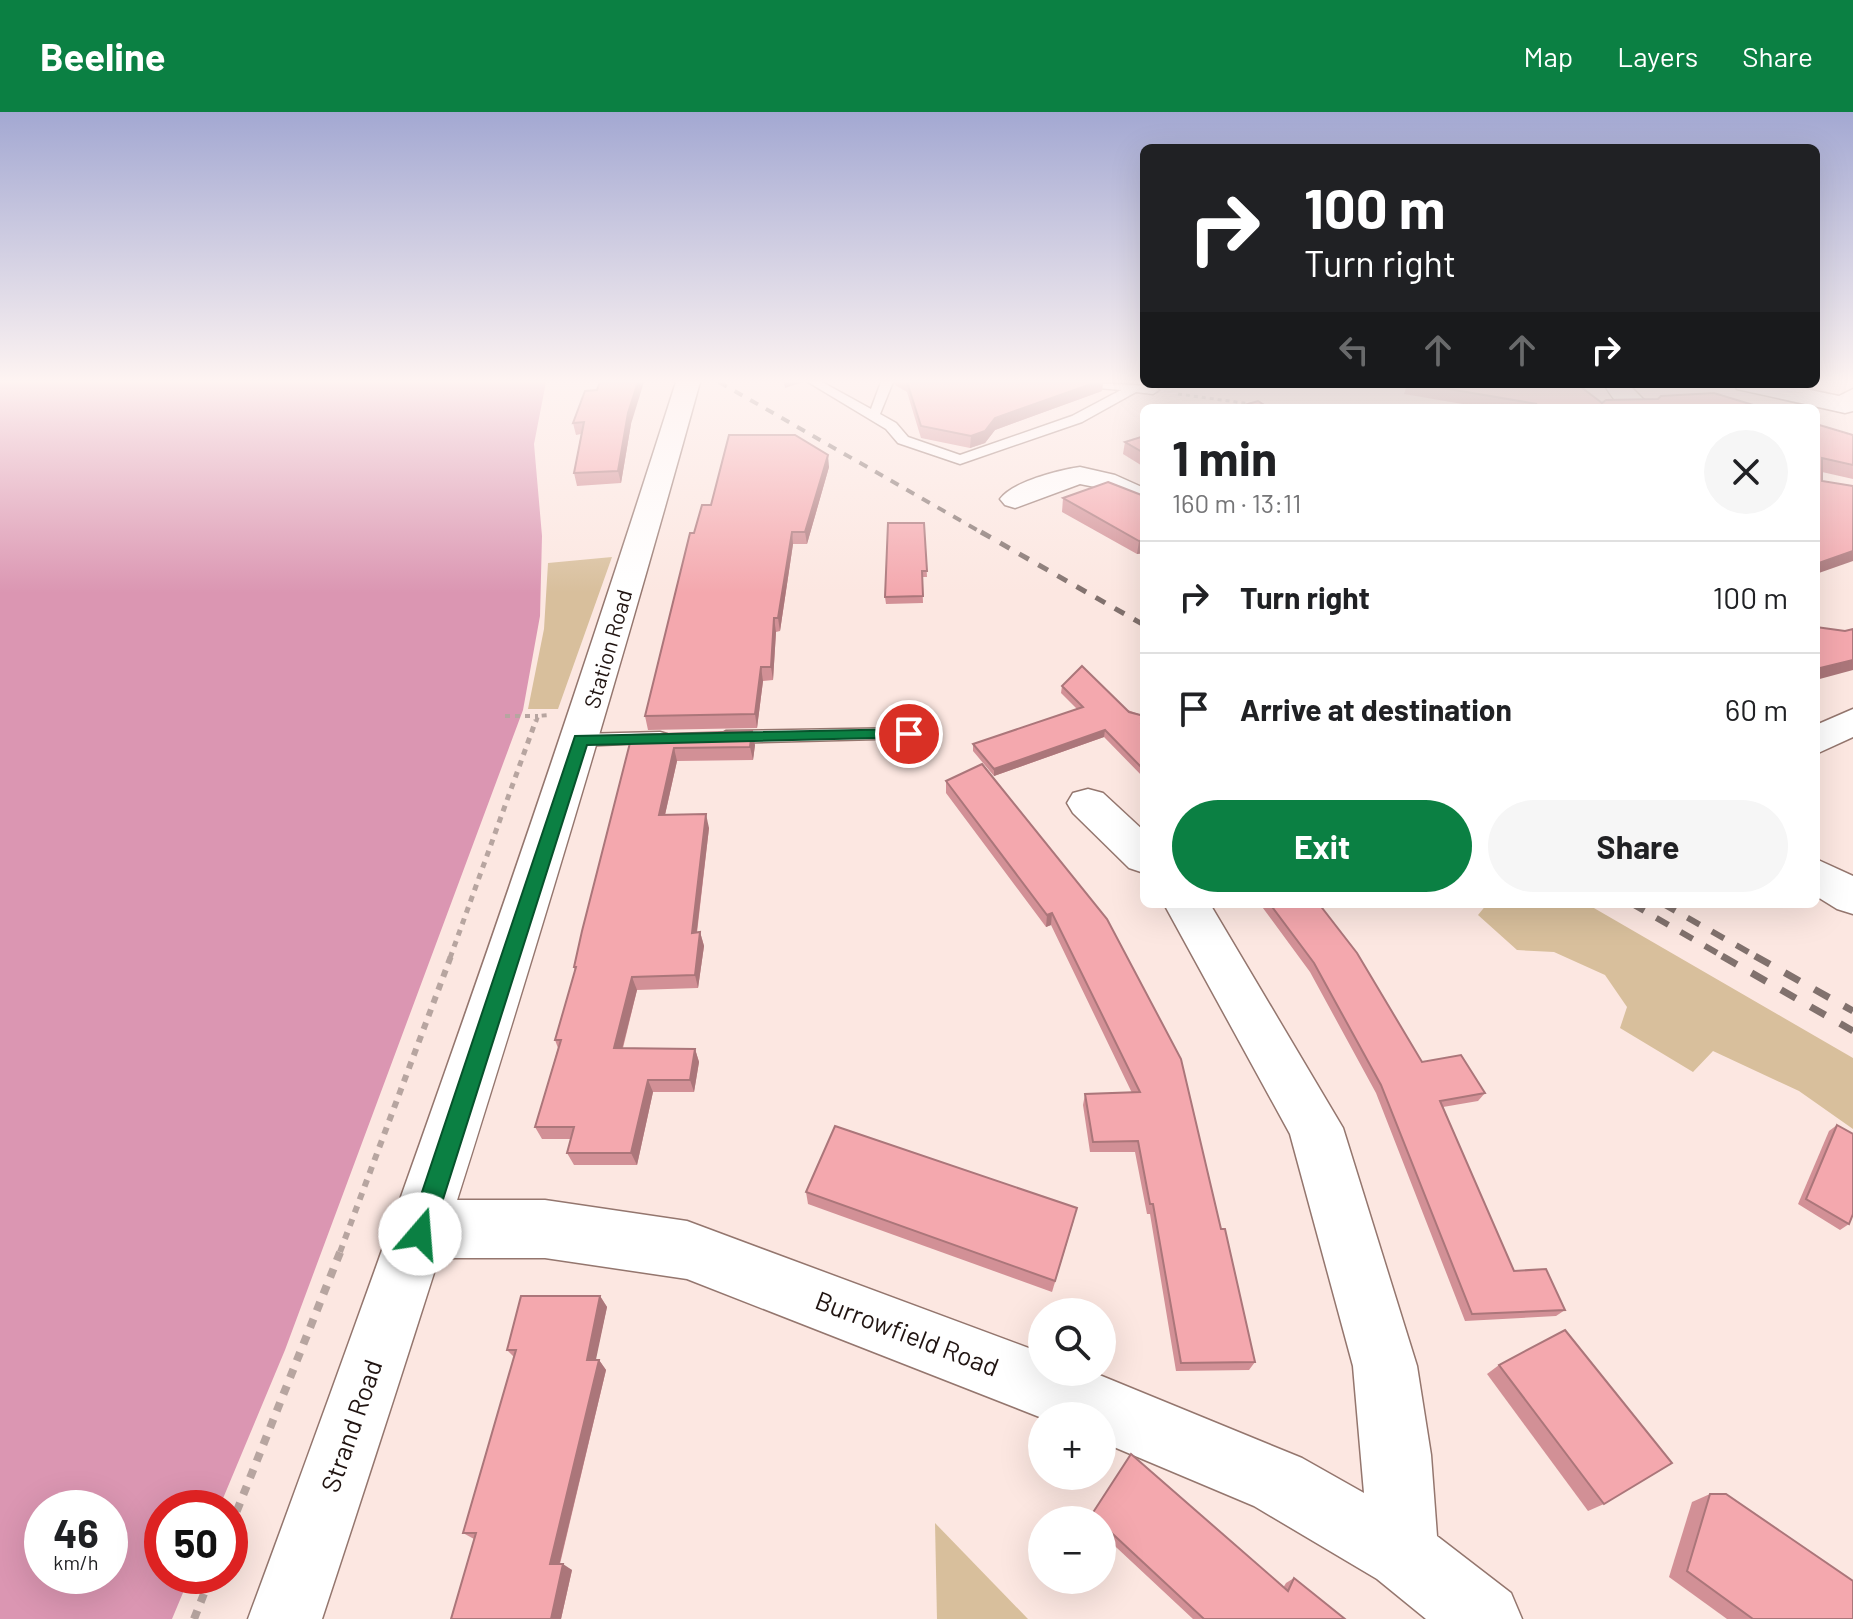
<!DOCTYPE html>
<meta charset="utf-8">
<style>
body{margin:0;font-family:Barlow,sans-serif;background:#f6f6f6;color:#202124;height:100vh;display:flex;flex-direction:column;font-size:30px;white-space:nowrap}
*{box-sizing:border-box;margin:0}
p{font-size:26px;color:#757577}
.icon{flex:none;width:44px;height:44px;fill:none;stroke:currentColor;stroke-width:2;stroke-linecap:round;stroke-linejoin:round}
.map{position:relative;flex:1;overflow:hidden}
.panel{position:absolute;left:1140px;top:292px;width:680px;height:504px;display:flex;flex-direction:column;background:#fff;border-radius:12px;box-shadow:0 8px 32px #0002}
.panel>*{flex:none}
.top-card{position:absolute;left:1140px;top:32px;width:680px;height:244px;border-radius:12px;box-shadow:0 8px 32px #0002;background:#202124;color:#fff;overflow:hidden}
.fabs{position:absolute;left:1028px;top:1186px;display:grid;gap:16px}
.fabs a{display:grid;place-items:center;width:88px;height:88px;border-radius:50%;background:#fff;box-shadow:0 8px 32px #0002;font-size:40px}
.speed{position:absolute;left:24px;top:1378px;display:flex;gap:16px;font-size:40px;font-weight:700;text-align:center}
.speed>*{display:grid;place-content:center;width:104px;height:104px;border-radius:50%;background:#fff;box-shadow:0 8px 32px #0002;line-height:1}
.speed small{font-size:20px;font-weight:400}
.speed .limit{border:12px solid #d22;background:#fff;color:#111}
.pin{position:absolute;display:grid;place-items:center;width:68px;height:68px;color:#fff;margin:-34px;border:4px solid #fff;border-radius:50%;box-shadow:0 2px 8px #0007}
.me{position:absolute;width:88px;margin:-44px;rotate:18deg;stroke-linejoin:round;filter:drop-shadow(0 0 6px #0008)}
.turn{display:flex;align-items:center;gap:28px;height:168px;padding:0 32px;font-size:36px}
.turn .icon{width:104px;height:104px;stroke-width:2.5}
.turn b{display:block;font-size:56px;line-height:68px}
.lanes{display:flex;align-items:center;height:76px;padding:0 32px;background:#0003;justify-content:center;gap:40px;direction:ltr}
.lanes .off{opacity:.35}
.round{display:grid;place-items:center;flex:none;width:84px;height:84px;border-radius:42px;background:#f6f6f6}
.overview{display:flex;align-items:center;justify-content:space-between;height:136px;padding:0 32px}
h1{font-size:48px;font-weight:700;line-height:60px}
.button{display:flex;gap:16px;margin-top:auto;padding:16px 32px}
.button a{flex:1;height:92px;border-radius:48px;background:#0b8043;color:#fff;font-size:32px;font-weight:700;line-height:92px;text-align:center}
.button a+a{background:#f6f6f6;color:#202124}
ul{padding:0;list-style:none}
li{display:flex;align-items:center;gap:24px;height:112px;padding:0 32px;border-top:2px solid #e0e0e0}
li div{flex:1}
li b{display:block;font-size:30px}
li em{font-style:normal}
header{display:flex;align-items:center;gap:48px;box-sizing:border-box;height:112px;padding:0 40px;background:#0b8043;color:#fff}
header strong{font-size:38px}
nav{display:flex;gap:44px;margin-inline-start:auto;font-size:28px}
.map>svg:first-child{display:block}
</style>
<header>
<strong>Beeline</strong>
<nav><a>Map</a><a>Layers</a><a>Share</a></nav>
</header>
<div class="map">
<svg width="1853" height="1507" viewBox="0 0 1853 1507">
<rect width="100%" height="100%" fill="#fce7e1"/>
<g fill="#d8bf9c">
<path d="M612,445L558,597H528L544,517L548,451Z"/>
<path d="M1487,792H1587L1853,946V1017L1799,979L1713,939L1693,960L1620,916L1627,895L1605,863L1554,840L1517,838L1478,803Z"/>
<path d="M935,1411L1028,1507H937Z"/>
</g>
<path fill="#db96b2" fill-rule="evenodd" d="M0,270H546L534,332L542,424L540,504L523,598L285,1238L219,1396H162V1464H190L172,1507H0ZM42,1396H110V1464H42Z"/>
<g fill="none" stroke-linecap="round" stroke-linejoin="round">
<g stroke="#94766e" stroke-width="3">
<g id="service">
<path d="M808,270H822L871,297L881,270H893L880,302L896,311L908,325L960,343L1072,304L1121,278L1075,274L1069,270L1153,274L1159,278L1153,282L1136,280L1082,310L960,352L898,331L886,317Z"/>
<path d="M909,616L919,622L916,626L726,631L716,625L726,619Z"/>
<path d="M660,620L667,622L670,626L667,630L580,634L570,628L580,622Z"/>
</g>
</g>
<g stroke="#94766e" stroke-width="3">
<g id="minor">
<path d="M1604,272H1628L1652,296C1623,296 1619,298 1604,272Z"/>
<path d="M1734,272H1781L1839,284L1853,277V299L1845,301L1737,277Z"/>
<path d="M1080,355L1115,363L1144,376V396L1095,375L1080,372L1015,396L1005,393L1000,387C1012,370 1059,358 1080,355Z"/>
<path d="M1853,597V625L1816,642V613Z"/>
<path d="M1088,677L1103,681L1144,719V761L1129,756L1073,701L1067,691L1073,681Z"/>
<path d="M1816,747L1853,764V802L1837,797L1816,784Z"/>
<path d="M1164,792H1210L1343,1016L1417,1254L1431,1343L1437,1424L1511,1481L1522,1507H1426L1377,1467L1254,1394L1102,1330V1304L1042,1306L687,1167L545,1146H455L420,1151L399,1142L391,1122L399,1102L420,1093L455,1088H545L687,1109L1042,1241V1260H1092L1302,1346L1364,1381L1353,1254L1290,1022Z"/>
</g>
</g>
<g stroke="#94766e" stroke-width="3">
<path id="secondary" d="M676,270H700C585,686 457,1097 322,1507H248C399,1098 544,686 676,270Z"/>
</g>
<g stroke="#b7a5a0" stroke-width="3" stroke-dasharray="4 4" stroke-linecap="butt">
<path d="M1178,282L1251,292"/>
<path d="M1261,294L1276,296"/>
</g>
<g stroke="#b7a5a0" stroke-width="4" stroke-dasharray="5 5" stroke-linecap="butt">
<path d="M505,604H538"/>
<path d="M536,610L538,604L548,603"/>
</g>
<path stroke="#b7a5a0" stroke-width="5" stroke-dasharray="6 6" stroke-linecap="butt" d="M450,846L536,608"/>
<path stroke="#b7a5a0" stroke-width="6" stroke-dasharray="7 7" stroke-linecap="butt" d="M340,1140L451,844"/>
<g stroke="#b7a5a0" stroke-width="8" stroke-dasharray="9 9" stroke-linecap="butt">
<path d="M230,1416L341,1138"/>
<path d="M194,1507L211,1464"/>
</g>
<use href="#service" fill="#fff" fill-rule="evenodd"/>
<use href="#minor" fill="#fff" fill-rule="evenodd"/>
<use href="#secondary" fill="#fff" fill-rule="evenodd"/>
<path stroke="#81716d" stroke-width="4" stroke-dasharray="9 9" stroke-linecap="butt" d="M719,270L984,422"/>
<path stroke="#81716d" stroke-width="5" stroke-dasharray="11 11" stroke-linecap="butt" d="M981,420L1144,513"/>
<g stroke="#81716d" stroke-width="6" stroke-dasharray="14 14" stroke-linecap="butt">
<path d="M1632,792L1726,846"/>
<path d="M1663,792L1759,846"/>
</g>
<g stroke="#81716d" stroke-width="7" stroke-dasharray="17 17" stroke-linecap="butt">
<path d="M1722,844L1853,919"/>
<path d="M1755,844L1853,899"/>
</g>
</g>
<g fill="#d29096">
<path d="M894,270H1103L1102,279L995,318L985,331L970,336L921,326L907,280L895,273Z"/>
<path d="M1407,272H1577L1602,291L1763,296H1486L1404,282Z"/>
<path d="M585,279L631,312L621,371L577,374L574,361L581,322L576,323L573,311Z"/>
<path d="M1816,312L1853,323V367L1822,360Z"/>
<path d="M1144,324V355L1123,342L1125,330Z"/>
<path d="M829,355L807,432H793L780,519L776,520L773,568L763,569L757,616L648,618L645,604L711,393Z"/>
<path d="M1144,357V374L1140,371L1142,358Z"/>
<path d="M1144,384V441L1137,442L1062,400L1063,386Z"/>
<path d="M924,411L927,465H922L923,491L886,492L885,485Z"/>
<path d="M1062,574L1144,604L1143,613L1144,614V666L1104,625L994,664L973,639V632L1077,597L1061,581Z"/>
<path d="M632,623L755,633L753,648L677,649L665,703L709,716L697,821L700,820L704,834L698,876L637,878L623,936L695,937L699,950L694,980H653L637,1053H574L567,1041L571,1027H542L535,1015L558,936L555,928L575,859L574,855Z"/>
<path d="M982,652L1221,1117L1255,1250L1249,1258L1176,1259L1150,1102H1147L1135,1040H1090L1083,993L1085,982L1132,981L1051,813L1046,815L946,681V669Z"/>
<path d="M1260,792H1319L1422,950L1485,981L1478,989L1443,995L1514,1159L1565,1198L1556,1204L1465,1209L1376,981L1310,860Z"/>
<path d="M1837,1013L1849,1112L1840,1118L1798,1092L1829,1019Z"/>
<path d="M806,1080L1074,1108L1052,1180L808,1092Z"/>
<path d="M600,1184L607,1195L595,1248H599L606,1258L560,1452L572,1458L561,1507H451L474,1427L463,1421L514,1245L507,1238Z"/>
<path d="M1499,1253L1604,1392L1588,1399L1487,1262Z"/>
<path d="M1710,1382L1853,1507H1727L1669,1465L1692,1390Z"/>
<path d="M1092,1402L1283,1476L1286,1471L1294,1466L1345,1507H1193L1102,1422V1408H1088Z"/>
</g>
<g fill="#ab767a">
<path d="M638,270H644L631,312L621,371L618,359L628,301Z"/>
<path d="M784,270H803L785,276Z"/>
<path d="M1097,270H1103L1102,279L995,318L985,331L970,336L971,324L995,306Z"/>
<path d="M828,343L829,355L807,432L805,420Z"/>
<path d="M792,420L793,432L780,519L778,506Z"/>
<path d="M1144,428V441L1137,442L1139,429Z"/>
<path d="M1853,439V449L1816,462V452Z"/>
<path d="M774,506L776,520L773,568L771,555Z"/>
<path d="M1853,548V558L1816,568V557Z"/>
<path d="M761,555L763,569L757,616L755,602Z"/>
<path d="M1105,618L1104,625L994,664V657Z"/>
<path d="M752,619L755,633L753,648L750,635Z"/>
<path d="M674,636L677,649L662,716L659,703Z"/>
<path d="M706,702L709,716L695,834L692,821Z"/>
<path d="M1052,801L1051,813L1046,815L1047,803Z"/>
<path d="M700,820L704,834L698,876L695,863Z"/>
<path d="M632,865L637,878L619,949L614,936Z"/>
<path d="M695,937L699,950L694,980L690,968Z"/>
<path d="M648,968L653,980L637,1053L631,1041Z"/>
<path d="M600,1184L607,1195L594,1257L587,1248Z"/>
<path d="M599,1248L606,1258L558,1458L550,1452Z"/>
<path d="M563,1452L572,1458L561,1507H551Z"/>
</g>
<g fill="#f4a8ae" stroke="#ab767a" stroke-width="2">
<path d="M600,270H638L628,301L618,359L574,361L584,310L573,311L585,279L597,278Z"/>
<path d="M907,270H1097L995,306L985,319L971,324L921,314Z"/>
<path d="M1419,272H1577L1602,291L1606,288L1658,287L1661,284L1714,281L1763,296H1521L1537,292Z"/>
<path d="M1258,289L1269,296H1234Z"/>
<path d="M1816,312L1853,323V353L1822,346V369L1853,374V439L1816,452Z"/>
<path d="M729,323H795L828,343L805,420H792L778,506H774L771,555H761L755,602L645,604L690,421H694L702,393H711Z"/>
<path d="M1144,324V341L1125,330Z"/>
<path d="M1108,370L1144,384V428L1139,429L1063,386Z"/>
<path d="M888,411H924L927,459H922L923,484L885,485Z"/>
<path d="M1816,515L1845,519L1853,517V548L1816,557Z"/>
<path d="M1082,554L1129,600L1144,604L1141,611L1144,614V658L1105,618L994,657L973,632L1083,595L1062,574Z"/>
<path d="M752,619L750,635L674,636L659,703L706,702L692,821L700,820L695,863L632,865L614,936L695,937L690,968H648L631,1041H567L574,1015H535L561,928H555L576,855H574L582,819L632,623Z"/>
<path d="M982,652L1107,807L1181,947L1221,1117H1225L1255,1250L1181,1251L1153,1092H1150L1138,1029L1093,1030L1085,982L1140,980L1052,801L1047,803L946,669Z"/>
<path d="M1270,792H1319L1357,841L1422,950L1461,943L1485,981L1440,989L1514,1159L1546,1157L1565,1198L1472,1202L1381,973L1314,851Z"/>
<path d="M1837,1013L1853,1022V1102L1849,1112L1806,1087Z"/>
<path d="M835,1014L1077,1096L1055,1169L806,1080Z"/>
<path d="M521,1184H600L587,1248H599L550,1452H563L551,1507H451L476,1421H463L516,1238H507Z"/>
<path d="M1565,1218L1672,1351L1604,1392L1499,1253Z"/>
<path d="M1131,1342L1288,1479L1294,1466L1345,1507H1204L1102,1412V1408H1098L1092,1402Z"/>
<path d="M1710,1382H1726L1853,1469V1507H1753L1687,1459Z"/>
</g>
<linearGradient id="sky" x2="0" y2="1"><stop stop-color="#a3a8d2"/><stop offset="0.56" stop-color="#fef4f2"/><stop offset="1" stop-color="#fef4f2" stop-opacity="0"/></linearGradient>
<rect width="1853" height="481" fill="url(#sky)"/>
<path fill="#0b8043" stroke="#07532c" stroke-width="2" d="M909,617L914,618V625L587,633L432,1122L429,1130L420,1134L412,1130L408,1122L575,624Z"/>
<g text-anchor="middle" stroke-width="8" stroke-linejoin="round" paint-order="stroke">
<g font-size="22" fill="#201411" stroke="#fff">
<text transform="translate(608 537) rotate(-74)" y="8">Station Road</text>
</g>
<g font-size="26" fill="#201411" stroke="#fff">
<text transform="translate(907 1222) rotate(21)" y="9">Burrowfield Road</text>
<text transform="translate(352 1314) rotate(-71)" y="9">Strand Road</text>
</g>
</g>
</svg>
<div class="fabs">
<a><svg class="icon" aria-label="search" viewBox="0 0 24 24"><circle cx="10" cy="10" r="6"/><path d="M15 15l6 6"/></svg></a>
<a>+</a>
<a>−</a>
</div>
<div class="speed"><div>46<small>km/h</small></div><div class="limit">50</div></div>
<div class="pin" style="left:909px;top:622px;background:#d93025"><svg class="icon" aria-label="arrive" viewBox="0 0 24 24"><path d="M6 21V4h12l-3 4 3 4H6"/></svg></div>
<svg class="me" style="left:420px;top:1122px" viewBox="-20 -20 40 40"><circle r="19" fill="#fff"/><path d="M0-13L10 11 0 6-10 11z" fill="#0b8043"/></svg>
<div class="top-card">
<div class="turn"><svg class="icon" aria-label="right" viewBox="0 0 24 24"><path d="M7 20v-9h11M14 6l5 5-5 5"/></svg><div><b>100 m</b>Turn right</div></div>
<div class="lanes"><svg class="icon off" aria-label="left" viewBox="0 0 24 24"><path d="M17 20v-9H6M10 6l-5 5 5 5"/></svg><svg class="icon off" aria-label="ahead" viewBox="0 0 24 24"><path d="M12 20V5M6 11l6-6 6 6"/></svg><svg class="icon off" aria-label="ahead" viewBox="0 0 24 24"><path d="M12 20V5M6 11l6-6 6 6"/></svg><svg class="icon" aria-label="right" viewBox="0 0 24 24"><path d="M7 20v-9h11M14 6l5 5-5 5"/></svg></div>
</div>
<section class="panel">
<div class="overview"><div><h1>1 min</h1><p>160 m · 13:11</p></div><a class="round"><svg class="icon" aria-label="close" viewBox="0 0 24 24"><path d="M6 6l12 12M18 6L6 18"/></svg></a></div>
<ul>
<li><svg class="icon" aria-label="right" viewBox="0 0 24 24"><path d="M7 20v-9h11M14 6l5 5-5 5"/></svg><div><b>Turn right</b></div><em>100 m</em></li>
<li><svg class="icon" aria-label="arrive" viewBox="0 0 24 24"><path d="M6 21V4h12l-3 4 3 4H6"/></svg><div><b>Arrive at destination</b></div><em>60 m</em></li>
</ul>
<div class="button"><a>Exit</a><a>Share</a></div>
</section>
</div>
